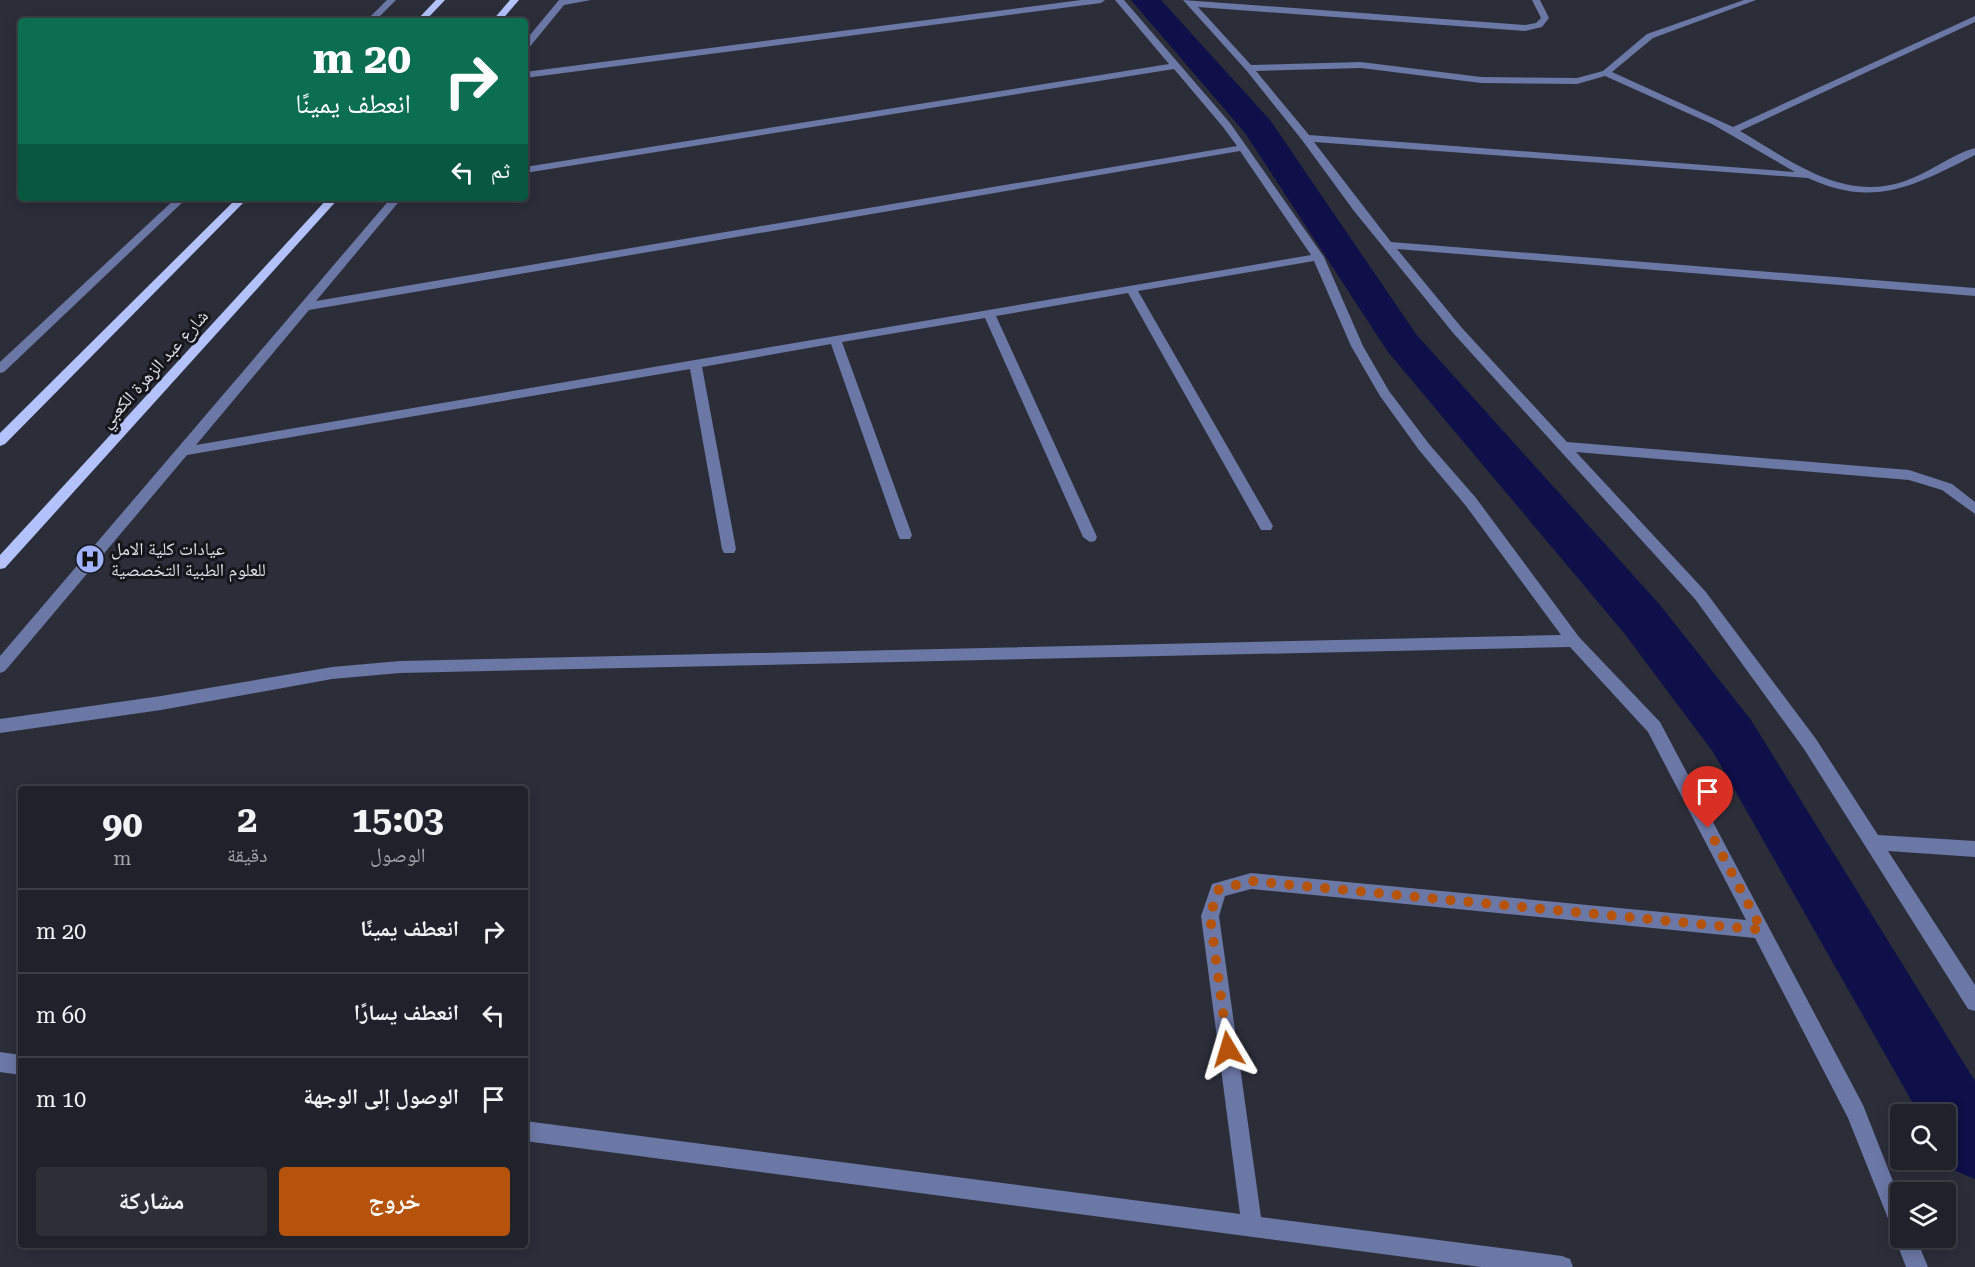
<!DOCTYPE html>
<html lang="ar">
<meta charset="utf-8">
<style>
body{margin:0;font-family:"Roboto Serif","Noto Naskh Arabic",serif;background:#2d2f37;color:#f1f3f6;direction:rtl;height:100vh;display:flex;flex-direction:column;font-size:22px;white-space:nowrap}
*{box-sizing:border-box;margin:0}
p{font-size:20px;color:#a2a4a9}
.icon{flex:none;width:33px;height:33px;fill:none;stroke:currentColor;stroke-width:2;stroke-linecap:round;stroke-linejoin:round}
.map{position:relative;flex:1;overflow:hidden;direction:ltr}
.side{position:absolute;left:18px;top:786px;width:510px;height:462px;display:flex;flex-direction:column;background:#20222b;border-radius:6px;box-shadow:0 3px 15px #0003,0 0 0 2px #3d3f47;direction:rtl}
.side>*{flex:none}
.top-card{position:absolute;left:18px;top:18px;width:510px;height:183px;border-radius:6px;box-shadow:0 3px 15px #0003,0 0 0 2px #3d3f47;direction:rtl;background:#0b6e4f;color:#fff;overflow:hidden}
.buttons{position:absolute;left:1890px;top:1104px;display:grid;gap:12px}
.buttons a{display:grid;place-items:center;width:66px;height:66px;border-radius:6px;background:#20222b;box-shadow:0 3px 15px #0003,0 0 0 2px #3d3f47;font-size:30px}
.pin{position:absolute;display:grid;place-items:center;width:51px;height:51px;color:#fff;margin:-62px -26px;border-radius:50% 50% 50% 0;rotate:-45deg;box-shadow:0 0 6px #0007}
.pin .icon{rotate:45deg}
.me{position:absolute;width:66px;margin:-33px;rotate:353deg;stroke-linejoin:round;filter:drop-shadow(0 0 4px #0008)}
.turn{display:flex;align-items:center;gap:21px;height:126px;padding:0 18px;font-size:27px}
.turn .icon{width:78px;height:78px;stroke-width:2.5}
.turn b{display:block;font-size:42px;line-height:51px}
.then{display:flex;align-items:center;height:57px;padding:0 18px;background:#0003;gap:12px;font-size:22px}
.eta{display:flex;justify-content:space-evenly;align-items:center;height:102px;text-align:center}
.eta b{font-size:36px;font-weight:700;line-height:42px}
.primary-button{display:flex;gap:12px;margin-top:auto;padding:12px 18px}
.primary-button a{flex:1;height:69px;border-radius:6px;background:#b45309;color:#fff;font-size:24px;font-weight:700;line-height:69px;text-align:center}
.primary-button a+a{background:#2d2f37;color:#f1f3f6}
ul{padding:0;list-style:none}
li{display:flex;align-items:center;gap:18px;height:84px;padding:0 18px;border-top:2px solid #3d3f47}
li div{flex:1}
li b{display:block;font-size:22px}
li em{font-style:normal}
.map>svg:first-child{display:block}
</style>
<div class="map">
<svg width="1975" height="1267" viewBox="0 0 1975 1267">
<rect width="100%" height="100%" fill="#2b2e39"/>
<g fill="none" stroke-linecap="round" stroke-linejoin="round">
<path fill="#0f0f49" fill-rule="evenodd" d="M1131,0H1161L1270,120L1416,334L1660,605L1751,720L1975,1081V1179L1951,1169L1945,1160L1946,1114H1919L1713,752L1624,633L1388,352L1245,133Z"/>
<g fill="#6b77a5" fill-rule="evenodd">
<path d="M387,0H396L375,21H366Z"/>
<path d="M559,0H591L564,5L528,49L525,50V41Z"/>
<path d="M1081,0H1105L1101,3L525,78V72Z"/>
<path d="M1115,0H1124L1230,123L1324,257L1363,346L1389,391L1429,444L1476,498L1579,637L1660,722L1863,1105L1900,1199V1238H1916L1928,1267H1906L1895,1238L1897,1233L1893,1231L1848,1118L1755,938L1251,889L1225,896L1219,916L1261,1217L1562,1256L1570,1259L1573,1267H1481L525,1141V1121L1240,1214L1201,916L1212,884L1251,873L1746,920L1648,732L1570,647L400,673L332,679L161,710L0,733V719L161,696L332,667L400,661L1561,635L1466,506L1419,450L1380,396L1351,346L1314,261L1138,291L1273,526L1271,530H1261L1128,293L996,316L1097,537L1095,541L1090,542L1083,537L985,318L842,342L912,535L910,539H900L898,535L831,344L702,367L736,549L734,553H724L722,549L690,369L187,455L5,671L0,673V656L391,198H402L316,301L1237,146L1223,127L1174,69L525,173V167L1169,64ZM1240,151L1311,255L196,445L309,310Z"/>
<path d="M1183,0L1525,25L1536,23L1541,18L1532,0H1540L1549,18L1542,27L1525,31L1198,7L1251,65L1361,62L1481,77L1577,78L1603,71L1647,34L1744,0H1756L1653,38L1612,72L1733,127L1975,16V22L1740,131C1790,160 1843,203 1905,181C1929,173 1950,155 1975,148V155C1916,185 1874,209 1808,178L1314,142L1391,242L1975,288V296L1397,249L1462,328L1567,442L1909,470L1952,484L1975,502V514L1942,490L1909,480L1576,452L1705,591L1816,739L1878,835L1975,841V857L1888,851L1975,985V1011L1968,1009L1804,749L1695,599L1454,334L1354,211L1302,140L1246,70ZM1361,68L1481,83L1577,84L1605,76L1712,124L1795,172L1309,135L1256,71Z"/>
<path d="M176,198H187L4,372L0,373V362Z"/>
<path d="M0,1052L21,1055V1075L0,1072Z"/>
</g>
<g fill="#b3c2fb" fill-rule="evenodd">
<path d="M436,0H445L425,21H416Z"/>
<path d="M510,0H519L501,21H492Z"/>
<path d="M237,198H248L5,444L0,446V433Z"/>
<path d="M328,198H339L5,568L0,569V555Z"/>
</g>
</g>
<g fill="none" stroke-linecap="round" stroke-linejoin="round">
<path stroke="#b45309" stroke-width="10" stroke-dasharray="0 18" d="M1228,1049L1210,916L1218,890L1251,881L1762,930L1708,828"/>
</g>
<defs>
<g id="hospital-disc" transform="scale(1.5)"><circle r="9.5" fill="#a1b3fd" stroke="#15161b"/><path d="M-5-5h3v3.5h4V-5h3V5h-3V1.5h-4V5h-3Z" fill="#111"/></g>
</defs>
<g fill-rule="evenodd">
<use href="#hospital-disc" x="90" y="559"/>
</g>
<g text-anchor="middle" stroke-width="6" stroke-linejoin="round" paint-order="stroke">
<g font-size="18" fill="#dfe1e9" stroke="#15161b">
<text transform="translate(154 369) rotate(-48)" y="6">شارع عبد الزهرة الكعبي</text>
</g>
<g font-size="18" fill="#dfe1e9" stroke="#15161b" text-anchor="start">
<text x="111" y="555">عيادات كلية الامل<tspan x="111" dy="21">للعلوم الطبية التخصصية</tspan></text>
</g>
</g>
</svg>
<div class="buttons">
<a><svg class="icon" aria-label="search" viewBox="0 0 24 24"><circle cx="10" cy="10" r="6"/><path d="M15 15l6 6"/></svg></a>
<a><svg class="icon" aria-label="layers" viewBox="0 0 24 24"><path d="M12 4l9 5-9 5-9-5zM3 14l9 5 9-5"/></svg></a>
</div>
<div class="pin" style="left:1708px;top:828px;background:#d93025"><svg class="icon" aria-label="arrive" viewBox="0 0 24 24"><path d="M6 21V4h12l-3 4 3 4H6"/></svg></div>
<svg class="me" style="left:1228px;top:1049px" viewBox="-20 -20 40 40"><path d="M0-17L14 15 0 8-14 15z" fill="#b45309" stroke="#fff" stroke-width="4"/></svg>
<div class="top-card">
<div class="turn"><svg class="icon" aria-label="right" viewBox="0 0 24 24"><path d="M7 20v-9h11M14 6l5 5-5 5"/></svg><div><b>20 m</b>انعطف يمينًا</div></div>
<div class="then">ثم<svg class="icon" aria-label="left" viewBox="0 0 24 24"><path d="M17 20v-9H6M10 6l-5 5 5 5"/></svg></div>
</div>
<section class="side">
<div class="eta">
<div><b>15:03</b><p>الوصول</p></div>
<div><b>2</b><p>دقيقة</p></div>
<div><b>90</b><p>m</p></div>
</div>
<ul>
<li><svg class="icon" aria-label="right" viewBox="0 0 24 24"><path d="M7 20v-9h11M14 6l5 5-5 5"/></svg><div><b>انعطف يمينًا</b></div><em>20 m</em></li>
<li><svg class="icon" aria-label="left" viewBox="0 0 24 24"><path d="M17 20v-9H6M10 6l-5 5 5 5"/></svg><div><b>انعطف يسارًا</b></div><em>60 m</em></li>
<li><svg class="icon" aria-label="arrive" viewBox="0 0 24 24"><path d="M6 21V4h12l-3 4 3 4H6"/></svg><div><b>الوصول إلى الوجهة</b></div><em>10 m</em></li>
</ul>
<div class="primary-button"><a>خروج</a><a>مشاركة</a></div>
</section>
</div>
